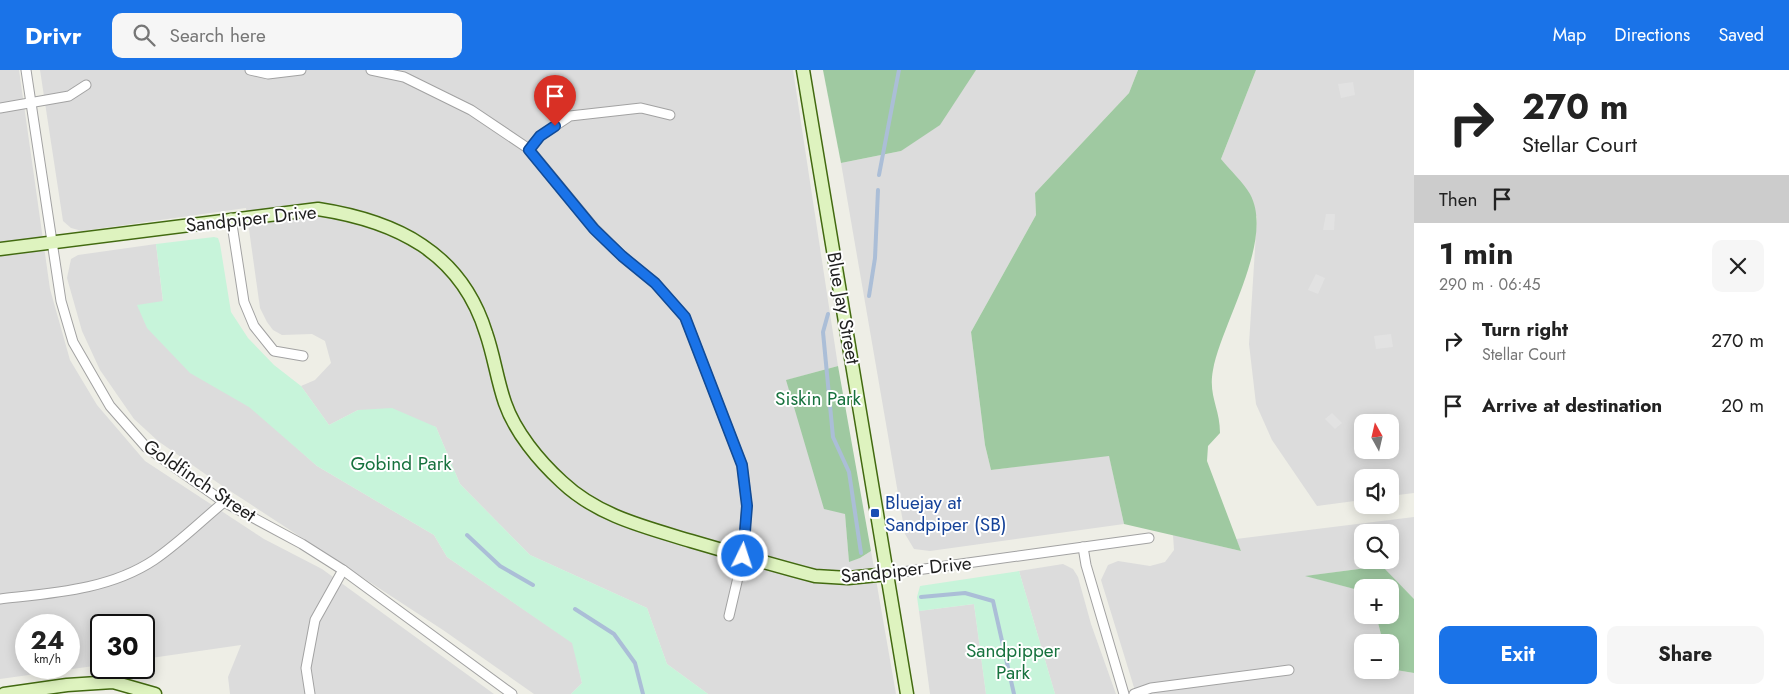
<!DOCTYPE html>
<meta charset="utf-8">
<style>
body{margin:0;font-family:Jost,sans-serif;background:#f6f6f6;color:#222;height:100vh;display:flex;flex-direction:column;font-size:19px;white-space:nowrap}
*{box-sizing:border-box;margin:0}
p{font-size:16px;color:#767676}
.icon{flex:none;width:28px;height:28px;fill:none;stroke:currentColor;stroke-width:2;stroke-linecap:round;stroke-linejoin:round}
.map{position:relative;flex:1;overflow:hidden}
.drawer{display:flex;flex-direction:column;background:#fff;width:375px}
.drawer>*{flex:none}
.top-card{background:#fff;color:#222;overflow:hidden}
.needle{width:32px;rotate:352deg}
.fabs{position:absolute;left:1354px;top:344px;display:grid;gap:10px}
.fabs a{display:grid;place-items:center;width:45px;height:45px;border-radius:10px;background:#fff;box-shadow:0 2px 12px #0003;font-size:25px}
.speed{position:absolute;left:15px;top:544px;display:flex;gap:10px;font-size:25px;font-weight:700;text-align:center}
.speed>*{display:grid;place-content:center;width:65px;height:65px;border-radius:50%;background:#fff;box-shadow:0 2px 12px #0003;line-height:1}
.speed small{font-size:12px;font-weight:400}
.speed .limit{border:2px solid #111;border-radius:8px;background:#fff;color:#111}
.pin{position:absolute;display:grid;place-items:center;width:42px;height:42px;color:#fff;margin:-51px -21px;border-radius:50% 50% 50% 0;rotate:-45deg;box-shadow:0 0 5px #0007}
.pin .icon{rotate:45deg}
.me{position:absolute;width:55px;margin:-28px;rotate:4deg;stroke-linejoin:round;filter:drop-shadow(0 0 4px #0008)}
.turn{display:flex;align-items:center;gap:18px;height:105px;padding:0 25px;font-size:22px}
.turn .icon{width:65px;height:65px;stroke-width:2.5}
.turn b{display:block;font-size:35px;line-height:42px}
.then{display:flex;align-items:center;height:48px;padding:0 25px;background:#0003;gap:10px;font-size:19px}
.round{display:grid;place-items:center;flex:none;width:52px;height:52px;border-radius:10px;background:#f6f6f6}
.head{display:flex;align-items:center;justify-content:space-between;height:85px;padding:0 25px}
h1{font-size:30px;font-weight:700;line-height:38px}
.cta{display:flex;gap:10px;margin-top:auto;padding:10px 25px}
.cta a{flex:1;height:58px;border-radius:10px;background:#1a73e8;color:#fff;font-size:20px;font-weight:700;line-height:58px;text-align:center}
.cta a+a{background:#f6f6f6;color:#222}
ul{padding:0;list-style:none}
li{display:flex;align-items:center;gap:15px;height:65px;padding:0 25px}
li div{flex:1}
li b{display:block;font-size:19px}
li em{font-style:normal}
header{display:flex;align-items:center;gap:30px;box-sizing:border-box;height:70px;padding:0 25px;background:#1a73e8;color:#fff}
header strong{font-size:24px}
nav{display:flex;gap:28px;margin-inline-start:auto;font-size:18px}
.search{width:350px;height:45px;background:#f6f6f6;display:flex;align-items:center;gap:12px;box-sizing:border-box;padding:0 18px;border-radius:10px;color:#767676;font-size:19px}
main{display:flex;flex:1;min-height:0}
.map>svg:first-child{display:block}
</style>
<header>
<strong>Drivr</strong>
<div class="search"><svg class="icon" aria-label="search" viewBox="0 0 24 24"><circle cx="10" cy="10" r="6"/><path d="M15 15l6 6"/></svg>Search here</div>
<nav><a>Map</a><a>Directions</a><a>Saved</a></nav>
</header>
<main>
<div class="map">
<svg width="1414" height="624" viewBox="0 0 1414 624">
<rect width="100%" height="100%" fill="#eeeee6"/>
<g fill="#dcdcdc" fill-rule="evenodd">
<path d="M0,0H19L50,219L70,290L97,335L145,391L264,469L322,499L494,624H230L228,607L241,575L144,589V555H101V595L0,609ZM26,555H69V598H26Z"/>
<path d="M40,0H793L838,296L787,310L845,443L849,491L860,488L871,481L896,624H708L667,594L647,538L530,485L460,414L436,357L358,340L329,355L301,316L315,310L331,293L325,271L312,264L282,265L273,260L267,252L260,238L246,138L82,161L71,158L63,151Z"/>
<path d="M976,0H1138L1129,23L1035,123L1036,145L971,262L985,375L991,400L1109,385L1124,454L930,481L914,479L905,464L841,93L901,81Z"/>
<path d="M1256,0H1414V423L1390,426V408H1362V430L1317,436L1272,370L1256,334L1249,274L1257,147L1221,89ZM1362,352H1390V380H1362Z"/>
<path d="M156,174L163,232L138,236L317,396L434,465L447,487L573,573L582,613L571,624H534L443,560L221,415L158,371L134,349L100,300L82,261L67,208L71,189L78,185Z"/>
<path d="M1414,447V529L1381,496L1307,506L1362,521V545H1376L1383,572H1362V600L1390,599L1414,603V624H1136L1101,510L1108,495L1118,491L1150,496L1165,492L1174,480L1173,465L1241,481L1236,469ZM1362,462H1390V490H1362Z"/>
<path d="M1063,494L1073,499L1078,507L1091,554L1116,624H1055L1019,501Z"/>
<path d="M974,534L986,624H930L919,541Z"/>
</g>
<g fill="#9fc9a1">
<path d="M823,0H976L940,55L901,81L841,93Z"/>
<path d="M1138,0H1256L1221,89C1230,100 1243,112 1250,124C1275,170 1222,252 1213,300C1208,326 1220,338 1220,363L1208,376L1207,391L1241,481L1124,454L1109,386L991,400L985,375L971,262L1036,145L1035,123L1129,23Z"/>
<path d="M838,296L871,481L860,488L849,492L845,444L824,439L786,310Z"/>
<path d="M1382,496L1414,529V603L1390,599V572H1383L1376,545H1390V518H1362V521L1305,506Z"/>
</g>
<g fill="#c7f4da">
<path d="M214,167L218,168L220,174L231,242L248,268L274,295L301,316L329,355L358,340L392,338L436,357L460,414L530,485L647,538L667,594L708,624H571L582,613L572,573L447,487L434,465L317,396L249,337L190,303L147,258L137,235L163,231L156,174Z"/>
<path d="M1019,501L1055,624H986L974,534L919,541L917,527L920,516Z"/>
</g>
<g fill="#e2e2e2">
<path d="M1353,12L1355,25L1341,28L1338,14Z"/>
<path d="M1326,144H1335L1334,160H1323Z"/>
<path d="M1316,204L1325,208L1318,224L1308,220Z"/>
<path d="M1391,264L1393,277L1376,279L1374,266Z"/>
<path d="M1332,343L1342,353L1335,359L1325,349Z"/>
</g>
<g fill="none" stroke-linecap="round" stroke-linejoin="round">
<g stroke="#abbed7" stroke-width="4">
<path d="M879,105L899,0"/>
<path d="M869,226L875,188L878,120"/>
<path d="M828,244L823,262L833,367L849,402L861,483"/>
<path d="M467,465L500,496L533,515"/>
<path d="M921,527L965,523L993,531L1014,624"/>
<path d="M575,539L614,564L635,593L643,624"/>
</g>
<g stroke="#a2a2a2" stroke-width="11">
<g id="street">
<path d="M26,0L61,231L73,272L110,336L146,377L224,432L302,474L343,500L512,624"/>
<path d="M250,0L268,4L301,0"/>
<path d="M371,0L404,7L471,40L529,79L595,159L622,186L655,213L685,247L742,395L747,435L743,486L729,546"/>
<path d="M0,38L69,26L86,15"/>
<path d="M529,79L540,66L570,46L641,38L670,45"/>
<path d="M231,148L244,232L254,256L274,281L303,286"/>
<path d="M1083,477L1086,495L1124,624"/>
<path d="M888,504L1149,468"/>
<path d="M0,529C52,523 109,520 154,490C179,473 201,451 224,432"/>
<path d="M310,624L306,598L315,550L343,500"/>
<path d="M1134,624L1151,618L1289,600"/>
</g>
</g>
<g stroke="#426a10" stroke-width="15">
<g id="secondary">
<path d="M803,0L907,624"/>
<path d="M0,179L318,139C396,151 461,182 486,263C494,286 497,310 505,333C515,362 539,391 562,412C598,446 645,457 691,471C732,483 773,495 815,506L848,508L888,504"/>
<path d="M4,624L67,615L113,612L155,624"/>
</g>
</g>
<use href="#street" stroke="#fff" stroke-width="9"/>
<use href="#secondary" stroke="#def3bf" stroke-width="12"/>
</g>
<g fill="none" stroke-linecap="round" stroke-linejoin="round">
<g stroke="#114b97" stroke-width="12">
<path id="route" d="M555,56L540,66L529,80L594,159L622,186L655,213L685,247L742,395L747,436L743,486"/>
</g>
<use href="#route" stroke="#1a73e8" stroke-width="9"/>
</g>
<rect fill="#1a4fb4" stroke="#fff" stroke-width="2" x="870" y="438" width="10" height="10" rx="2.5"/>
<g text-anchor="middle" stroke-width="4" stroke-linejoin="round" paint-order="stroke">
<g font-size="19" fill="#1e1e1e" stroke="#fff">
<text transform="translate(251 148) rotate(-6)" y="7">Sandpiper Drive</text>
<text transform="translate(844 238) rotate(80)" y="7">Blue Jay Street</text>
<text transform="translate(200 410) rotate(34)" y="7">Goldfinch Street</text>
<text transform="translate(906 499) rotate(-6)" y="7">Sandpiper Drive</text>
</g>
<g font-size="19" fill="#17723e" stroke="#fff">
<text x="818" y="335">Siskin Park</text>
<text x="401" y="400">Gobind Park</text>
<text x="1013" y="587">Sandpipper<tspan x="1013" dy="22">Park</tspan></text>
</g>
<g font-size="19" fill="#164399" stroke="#fff" text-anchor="start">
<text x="885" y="439">Bluejay at<tspan x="885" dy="22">Sandpiper (SB)</tspan></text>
</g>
</g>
</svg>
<div class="fabs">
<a><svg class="needle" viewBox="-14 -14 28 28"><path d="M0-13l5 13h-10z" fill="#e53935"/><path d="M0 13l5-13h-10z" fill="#767676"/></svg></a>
<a><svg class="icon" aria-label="sound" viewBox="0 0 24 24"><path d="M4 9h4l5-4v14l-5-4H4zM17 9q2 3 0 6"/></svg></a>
<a><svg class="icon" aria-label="search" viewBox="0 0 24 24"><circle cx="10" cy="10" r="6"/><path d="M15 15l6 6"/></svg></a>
<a>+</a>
<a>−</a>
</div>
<div class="speed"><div>24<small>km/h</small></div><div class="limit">30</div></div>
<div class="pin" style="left:555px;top:56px;background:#d93025"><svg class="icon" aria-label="arrive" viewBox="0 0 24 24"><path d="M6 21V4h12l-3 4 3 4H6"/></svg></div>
<svg class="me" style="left:743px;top:486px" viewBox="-20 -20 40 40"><circle r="17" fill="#1a73e8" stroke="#fff" stroke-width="3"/><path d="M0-11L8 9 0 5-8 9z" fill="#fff"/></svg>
</div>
<section class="drawer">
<div class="top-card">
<div class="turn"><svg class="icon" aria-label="right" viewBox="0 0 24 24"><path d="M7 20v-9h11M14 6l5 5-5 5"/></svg><div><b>270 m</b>Stellar Court</div></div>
<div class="then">Then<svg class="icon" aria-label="arrive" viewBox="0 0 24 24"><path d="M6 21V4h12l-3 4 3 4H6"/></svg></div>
</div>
<div class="head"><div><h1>1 min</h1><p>290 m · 06:45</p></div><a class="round"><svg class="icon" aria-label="close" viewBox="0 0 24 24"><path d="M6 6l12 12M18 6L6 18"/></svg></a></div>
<ul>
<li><svg class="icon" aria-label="right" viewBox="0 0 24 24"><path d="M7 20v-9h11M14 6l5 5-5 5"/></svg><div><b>Turn right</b><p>Stellar Court</p></div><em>270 m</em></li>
<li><svg class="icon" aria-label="arrive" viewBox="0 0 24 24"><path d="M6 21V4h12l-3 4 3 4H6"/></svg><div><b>Arrive at destination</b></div><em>20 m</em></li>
</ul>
<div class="cta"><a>Exit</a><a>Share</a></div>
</section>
</main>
